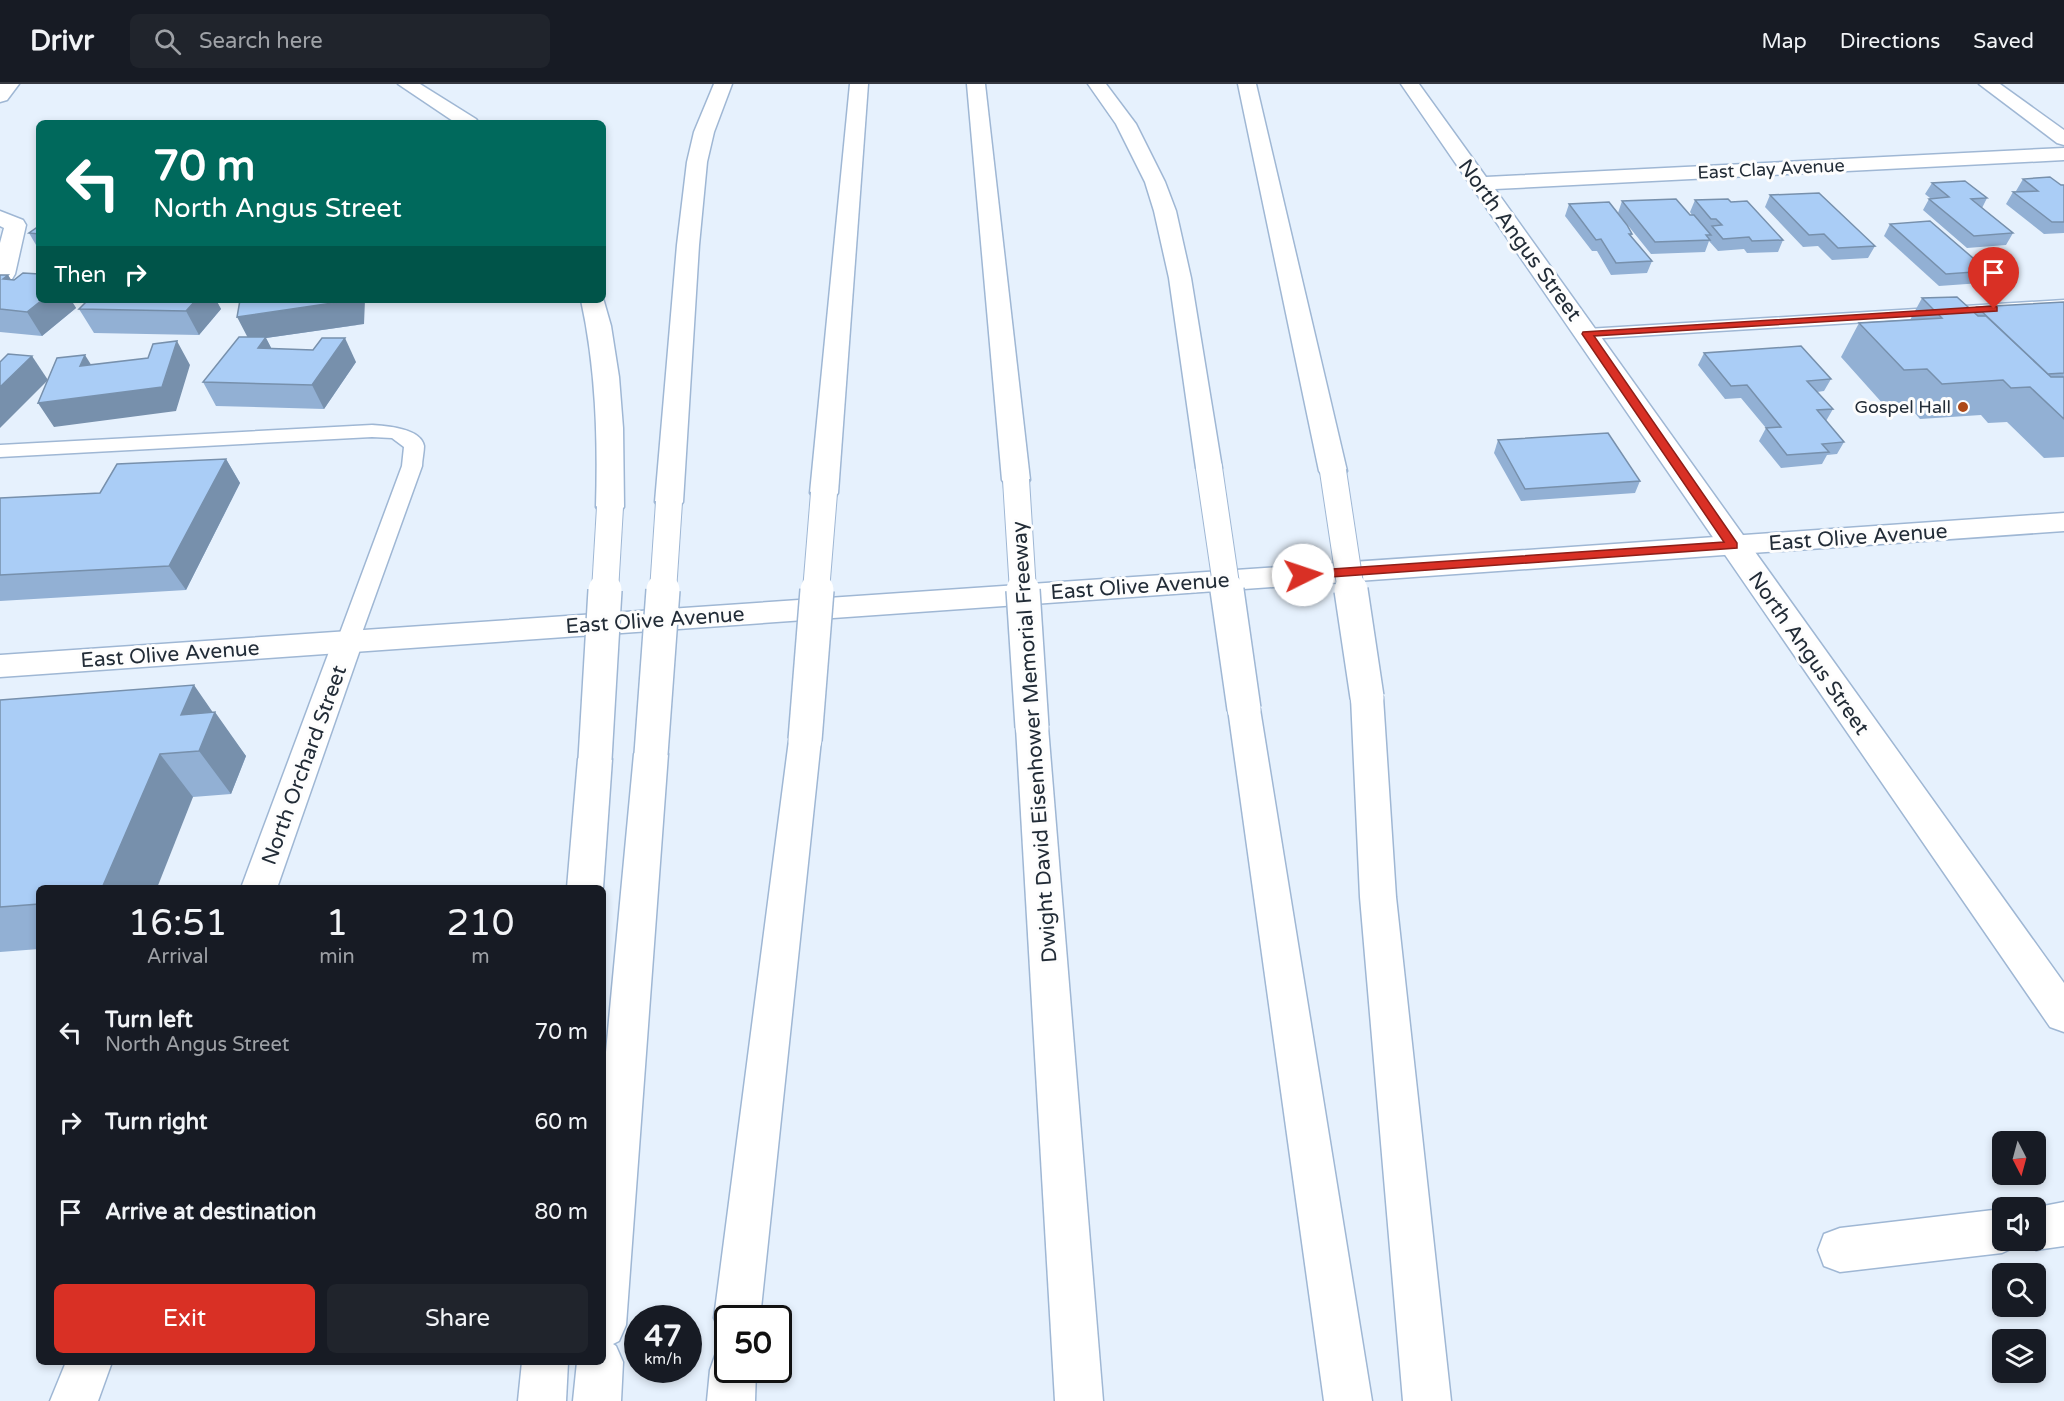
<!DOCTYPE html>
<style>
body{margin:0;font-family:"Varela Round",sans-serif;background:#20242c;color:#f1f3f6;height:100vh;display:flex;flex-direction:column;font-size:22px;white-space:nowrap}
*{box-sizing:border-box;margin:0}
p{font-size:20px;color:#9ea1a6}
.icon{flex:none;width:33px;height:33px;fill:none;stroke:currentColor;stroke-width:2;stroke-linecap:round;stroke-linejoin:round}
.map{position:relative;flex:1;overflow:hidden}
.drawer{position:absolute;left:36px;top:801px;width:570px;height:480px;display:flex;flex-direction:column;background:#171b24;border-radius:9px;box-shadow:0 3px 9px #0003}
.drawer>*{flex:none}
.hud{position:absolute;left:36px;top:36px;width:570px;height:183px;border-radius:9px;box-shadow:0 3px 9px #0003;background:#00695c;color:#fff;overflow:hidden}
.needle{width:39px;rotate:174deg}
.fabs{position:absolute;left:1992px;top:1047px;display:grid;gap:12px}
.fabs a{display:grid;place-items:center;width:54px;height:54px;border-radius:9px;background:#171b24;box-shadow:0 3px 9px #0003;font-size:30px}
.speed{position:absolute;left:624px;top:1221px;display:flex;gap:12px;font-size:30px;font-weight:700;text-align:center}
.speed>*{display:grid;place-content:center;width:78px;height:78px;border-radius:50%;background:#171b24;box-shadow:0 3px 9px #0003;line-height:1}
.speed small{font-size:15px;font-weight:400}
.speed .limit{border:3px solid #111;border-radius:9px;background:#fff;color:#111}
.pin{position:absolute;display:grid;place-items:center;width:51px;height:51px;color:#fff;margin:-62px -26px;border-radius:50% 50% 50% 0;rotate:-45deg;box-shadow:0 0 6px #0007}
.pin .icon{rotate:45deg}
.me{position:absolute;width:66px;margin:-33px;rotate:86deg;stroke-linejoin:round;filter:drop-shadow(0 0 4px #0008)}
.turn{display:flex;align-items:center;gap:21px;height:126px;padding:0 18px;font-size:27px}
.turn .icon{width:78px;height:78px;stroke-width:2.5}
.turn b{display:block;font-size:42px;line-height:51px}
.then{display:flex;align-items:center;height:57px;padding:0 18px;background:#0003;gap:12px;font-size:22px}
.eta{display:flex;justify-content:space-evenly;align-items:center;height:102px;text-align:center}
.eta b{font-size:36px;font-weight:600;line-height:42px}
.button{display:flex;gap:12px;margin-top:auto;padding:12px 18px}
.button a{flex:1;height:69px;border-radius:9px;background:#d93025;color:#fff;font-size:24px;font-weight:600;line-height:69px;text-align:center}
.button a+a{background:#20242c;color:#f1f3f6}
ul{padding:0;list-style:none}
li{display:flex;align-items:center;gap:18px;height:90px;padding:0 18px}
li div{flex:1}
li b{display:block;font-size:22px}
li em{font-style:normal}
header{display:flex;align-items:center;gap:36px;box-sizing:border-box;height:84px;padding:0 30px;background:#171b24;border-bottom:2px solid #363941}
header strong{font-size:28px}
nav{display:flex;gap:33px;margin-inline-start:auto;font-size:21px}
.search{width:420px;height:54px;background:#20242c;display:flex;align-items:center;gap:15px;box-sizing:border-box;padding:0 21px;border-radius:9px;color:#9ea1a6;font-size:22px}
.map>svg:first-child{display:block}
</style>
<header>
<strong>Drivr</strong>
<div class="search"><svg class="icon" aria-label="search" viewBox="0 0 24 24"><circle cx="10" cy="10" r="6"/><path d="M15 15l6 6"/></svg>Search here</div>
<nav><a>Map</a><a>Directions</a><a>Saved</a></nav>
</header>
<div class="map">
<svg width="2064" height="1317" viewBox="0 0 2064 1317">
<rect width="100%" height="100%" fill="#e6f1fd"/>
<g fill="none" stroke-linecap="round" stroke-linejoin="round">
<g stroke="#9fb7d4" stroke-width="3">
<g id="service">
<path d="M2064,216V226L1587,255L1581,254L1578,250L1581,246L1587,245Z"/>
<path d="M372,341C386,342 421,344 424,362C424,368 422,376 422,382L359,557L356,563L348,565L340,563L337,557L402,382L404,363L392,354L372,353L0,373V361Z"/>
</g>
</g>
<g stroke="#9fb7d4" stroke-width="3">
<g id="minor">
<path d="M0,0H19L7,16L0,18Z"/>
<path d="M1401,0H1419L1486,93L2064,64V76L1495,105L2064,899V948L2050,943Z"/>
<path d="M1979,0H2000L2064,46V61L2057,59Z"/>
<path d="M0,127L23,136L26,141L15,190L12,195L0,198V159L4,144L0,142Z"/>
<path d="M348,546L359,549L363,557L277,804H241L333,557L337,549Z"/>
<path d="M2064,1118V1162L2036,1166L2020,1157L2017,1162L2002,1169L1840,1188L1824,1182L1818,1166L1824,1150L1840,1144L2002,1125V1156H2036V1124H2033Z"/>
<path d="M66,1278H112L98,1317H50Z"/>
</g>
</g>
<g stroke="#9fb7d4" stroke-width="3">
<path id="secondary" d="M2064,429V447L0,593V571Z"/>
</g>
<g stroke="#9fb7d4" stroke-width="3">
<g id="motorway">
<path d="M398,0H420L476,35L479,39H456Z"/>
<path d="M714,0H732L714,48L707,78L699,161L683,418L679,424L669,427L659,424L655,418L677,161L687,78L694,48Z"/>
<path d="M850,0H868L838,409L834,415L824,418L814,415L810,409Z"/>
<path d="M967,0H985L1030,396L1026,402L1016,404L1006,402L1002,396Z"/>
<path d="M1088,0H1106L1136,40L1165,98L1176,127L1191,194L1222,384L1219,390L1209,392L1199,390L1196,384L1169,194L1154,127L1145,98L1116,40Z"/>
<path d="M1238,0H1256L1347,387L1343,393L1333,395L1323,393L1319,387Z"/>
<path d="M603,214L611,242L619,293L623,344L624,423L620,429L610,432L600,429L596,423C598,353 596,285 581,216H603Z"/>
<path d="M1367,601L1378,605L1383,613L1396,813L1451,1317H1403L1360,813L1351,613L1356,605Z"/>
<path d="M1244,613L1255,617L1260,625L1372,1317H1324L1228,625L1233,617Z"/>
<path d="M1032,631L1044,634L1048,643L1103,1317H1055L1016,643L1020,634Z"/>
<path d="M805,644L817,647L821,656L760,1234H728V1253L721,1250L714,1234L789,656L793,647Z"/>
<path d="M651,657L663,661L668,670L626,1241L619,1257L613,1260L616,1262L623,1278L621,1317H573L577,1278H603V1000L634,670L639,661Z"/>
<path d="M595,662L607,666L612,675L603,804H567L578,675L583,666Z"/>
<path d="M728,1265V1286H756L755,1317H707L710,1286L716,1269Z"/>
<path d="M522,1278H568L566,1317H518Z"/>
</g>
</g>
<use href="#service" fill="#fff" fill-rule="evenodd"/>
<use href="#minor" fill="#fff" fill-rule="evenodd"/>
<use href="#secondary" fill="#fff" fill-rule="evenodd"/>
<use href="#motorway" fill="#fff" fill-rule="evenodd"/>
<g stroke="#9fb7d4" stroke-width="28" stroke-linecap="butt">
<g id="motorway-bridge-far1">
<path d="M1209,384L1227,507"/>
<path d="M1333,387L1351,507"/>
<path d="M1016,396L1023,507"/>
<path d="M605,507L610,423"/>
<path d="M663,507L669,418"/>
<path d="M816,507L824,409"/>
</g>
</g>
<g stroke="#9fb7d4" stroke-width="36" stroke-linecap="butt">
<g id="motorway-bridge">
<path d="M1023,506L1032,643"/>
<path d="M1227,506L1244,625"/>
<path d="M1351,506L1367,613"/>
<path d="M805,656L817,506"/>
<path d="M651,670L663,506"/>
<path d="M595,675L605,506"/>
</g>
</g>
<use href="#motorway-bridge-far1" stroke="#fff" stroke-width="26"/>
<use href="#motorway-bridge" stroke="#fff" stroke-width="33"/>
</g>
<g fill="#92b0d4">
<path d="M2023,95L2064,101V149L2044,150L2006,120L2013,108H2018L2016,107Z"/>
<path d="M1932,99L1987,114L1982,124L2013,149L2006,161L1967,164L1923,126L1929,115L1930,114L1925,110Z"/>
<path d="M1770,111L1875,162L1868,174L1832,176L1818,162L1803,163L1765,123Z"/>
<path d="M1695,116L1731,118L1783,156L1778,168L1747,169L1744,165L1718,167L1709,157L1705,168L1651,170L1618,129L1622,117L1692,131L1690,128Z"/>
<path d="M1569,120L1632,150L1631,152L1652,177L1647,189L1611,191L1597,167H1592L1565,132Z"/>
<path d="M1890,140L1988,187L1981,199L1939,202L1884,152Z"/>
<path d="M39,142V166L29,149Z"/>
<path d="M0,191H8L11,196L39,216H71L76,224L42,252L0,248Z"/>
<path d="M1922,214L1974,228L1977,223L2064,218V373L2044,374L2007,338L1988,339L1981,331L1920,335L1907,320L1884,321L1841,273L1859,239L1910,236Z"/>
<path d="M88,216H216L221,225L199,251L94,249L79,225Z"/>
<path d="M364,240L266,254L271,264L356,278L324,325L216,322L203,298L248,253Z"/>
<path d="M1704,269L1831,295L1824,307L1817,308L1833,325L1826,337L1844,358L1837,370L1827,371L1822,380L1781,384L1759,357L1766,344L1741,314L1725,315L1698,281Z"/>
<path d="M1498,356L1640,397L1635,409L1521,417L1494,369Z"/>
<path d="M226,375L240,399L186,506L0,517V414L100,409Z"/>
<path d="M0,616L213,629L246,672L231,710L193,713L39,804V865L0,868Z"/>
</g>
<g fill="#7790ac">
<path d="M8,191L23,215L3,195Z"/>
<path d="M42,216H71L76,224L42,252L27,228Z"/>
<path d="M194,216H216L221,225L199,251L186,227Z"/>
<path d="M353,216H365L364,240L266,254L278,277L270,288L249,256L237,233Z"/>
<path d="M345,254L356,278L324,325L312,301Z"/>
<path d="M177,257L190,281L176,327L54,343L38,319L162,303Z"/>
<path d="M85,271L100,295L80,282Z"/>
<path d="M32,272L48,296L0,344V303Z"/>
<path d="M226,375L240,399L186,506L169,482Z"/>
<path d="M194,601L214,630L215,628L246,672L231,710L199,667L181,631Z"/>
<path d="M160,670L193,713L157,804H102Z"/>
</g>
<g fill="#aacdf6" stroke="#7790ac" stroke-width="1.5">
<path d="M2050,93L2061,101H2064V138H2052L2013,108L2038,107L2023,95Z"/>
<path d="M1965,97L1987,114L1971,115L2013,149L1974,152L1929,115L1949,113L1932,99Z"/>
<path d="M1819,109L1875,162L1838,164L1824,150L1809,151L1770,111Z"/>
<path d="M1676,115L1690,131H1694L1711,151H1706L1710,156L1655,158L1622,117Z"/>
<path d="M1728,115L1731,118L1747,117L1783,156L1752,157L1749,153L1723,155L1712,142L1722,141L1716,135H1711L1695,116Z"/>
<path d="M1609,118L1627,141L1632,150H1629L1652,177L1616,179L1601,155L1596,156L1569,120Z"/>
<path d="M1930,137L1988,187L1946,190L1890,140Z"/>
<path d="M39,142V150L29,149Z"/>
<path d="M23,189L39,190V197L37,198H39V216H42L27,228L0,225V191H8L3,195L14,196Z"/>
<path d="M1957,213L1978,232H1986L2051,293H2064V335L2030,303L2011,304L2003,296L1942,300L1927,285L1904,286L1859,239L1942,234L1922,214Z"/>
<path d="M88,216H196L186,227L79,225Z"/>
<path d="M240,216H353L237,233Z"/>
<path d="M2064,218V289L2048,290L1977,223Z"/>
<path d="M239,253H266L258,264L313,266L322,254H345L312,301L203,298Z"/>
<path d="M177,257L162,303L38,319L57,274L85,271L80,282L148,274L153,260Z"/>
<path d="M1801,262L1831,295L1807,297L1833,325L1817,326L1844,358L1822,360L1829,368L1787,371L1766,344L1781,343L1747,301L1731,302L1704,269Z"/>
<path d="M8,270L32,272L0,303V278Z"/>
<path d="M1608,349L1640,397L1525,405L1498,356Z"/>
<path d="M226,375L169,482L0,491V414L100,409L117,380Z"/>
<path d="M194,601L181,631L215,628L199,667L160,670L102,804H39V820L0,823V616Z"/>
</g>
<path fill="#d93025" stroke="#8d1f18" stroke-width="1.5" d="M1994,222L1997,223V227L1594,252L1737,459V464L1303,495L1297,491L1303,487L1724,458L1582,250L1583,248Z"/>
<circle fill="#ad4817" stroke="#fdfdfd" stroke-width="2" cx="1963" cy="323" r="6"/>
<g text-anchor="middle" stroke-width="6" stroke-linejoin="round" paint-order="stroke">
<g font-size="18" fill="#222c37" stroke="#fdfdfd">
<text transform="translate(1771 85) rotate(-3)" y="6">East Clay Avenue</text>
</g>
<g font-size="18" fill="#222c37" stroke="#fdfdfd" text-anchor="end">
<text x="1951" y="329">Gospel Hall</text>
</g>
<g font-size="21" fill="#222c37" stroke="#fdfdfd">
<text transform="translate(1520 156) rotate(54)" y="7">North Angus Street</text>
<text transform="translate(1858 453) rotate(-4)" y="7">East Olive Avenue</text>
<text transform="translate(1140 502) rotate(-4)" y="7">East Olive Avenue</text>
<text transform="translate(655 536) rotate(-4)" y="7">East Olive Avenue</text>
<text transform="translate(1809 569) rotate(55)" y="7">North Angus Street</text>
<text transform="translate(170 570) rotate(-4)" y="7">East Olive Avenue</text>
<text transform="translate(1034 658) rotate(-94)" y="7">Dwight David Eisenhower Memorial Freeway</text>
<text transform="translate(304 681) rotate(-70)" y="7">North Orchard Street</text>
</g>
</g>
</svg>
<div class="fabs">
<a><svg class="needle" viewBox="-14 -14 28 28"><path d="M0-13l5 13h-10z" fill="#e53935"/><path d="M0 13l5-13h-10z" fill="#9ea1a6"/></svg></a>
<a><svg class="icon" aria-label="sound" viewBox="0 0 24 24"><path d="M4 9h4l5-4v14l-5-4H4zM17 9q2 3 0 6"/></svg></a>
<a><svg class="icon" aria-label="search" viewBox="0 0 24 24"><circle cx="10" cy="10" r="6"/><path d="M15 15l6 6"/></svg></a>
<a><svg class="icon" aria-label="layers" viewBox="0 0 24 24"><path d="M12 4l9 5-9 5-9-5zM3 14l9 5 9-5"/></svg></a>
</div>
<div class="speed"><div>47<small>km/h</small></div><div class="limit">50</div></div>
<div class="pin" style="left:1994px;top:225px;background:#d93025"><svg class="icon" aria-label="arrive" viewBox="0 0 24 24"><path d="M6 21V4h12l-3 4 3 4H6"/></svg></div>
<svg class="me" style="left:1303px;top:491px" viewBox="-20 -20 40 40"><circle r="19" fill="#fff"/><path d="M0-13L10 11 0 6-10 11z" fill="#d93025"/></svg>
<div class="hud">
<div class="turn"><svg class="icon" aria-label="left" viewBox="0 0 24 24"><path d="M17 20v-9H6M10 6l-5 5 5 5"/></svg><div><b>70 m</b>North Angus Street</div></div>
<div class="then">Then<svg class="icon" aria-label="right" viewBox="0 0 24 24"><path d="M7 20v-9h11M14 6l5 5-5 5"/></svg></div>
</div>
<section class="drawer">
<div class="eta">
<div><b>16:51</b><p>Arrival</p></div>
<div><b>1</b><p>min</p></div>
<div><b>210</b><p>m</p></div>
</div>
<ul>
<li><svg class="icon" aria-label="left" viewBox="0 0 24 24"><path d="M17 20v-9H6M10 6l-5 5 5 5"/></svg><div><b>Turn left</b><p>North Angus Street</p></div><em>70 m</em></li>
<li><svg class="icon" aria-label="right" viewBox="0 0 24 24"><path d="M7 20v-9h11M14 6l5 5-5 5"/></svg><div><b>Turn right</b></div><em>60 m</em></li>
<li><svg class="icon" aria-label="arrive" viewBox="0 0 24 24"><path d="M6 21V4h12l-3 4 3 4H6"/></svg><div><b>Arrive at destination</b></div><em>80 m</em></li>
</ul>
<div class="button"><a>Exit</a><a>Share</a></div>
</section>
</div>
